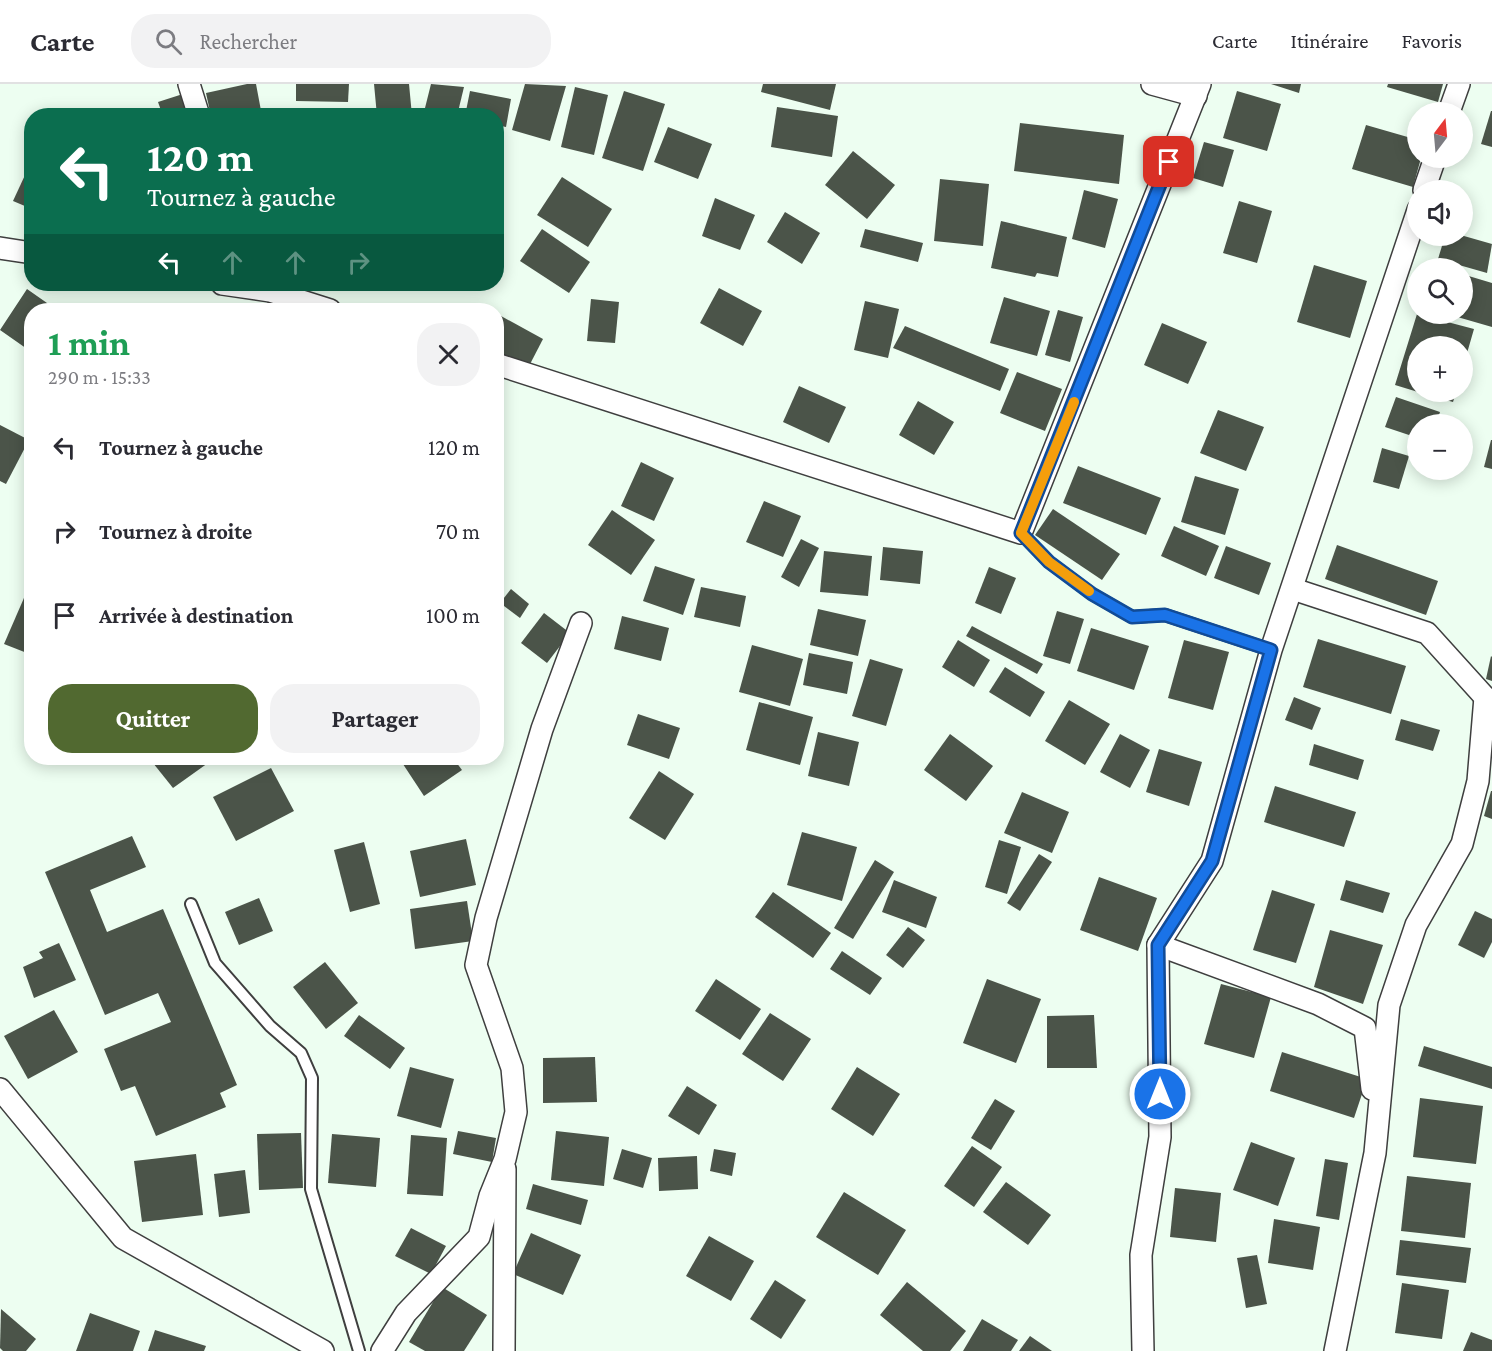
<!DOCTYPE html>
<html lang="fr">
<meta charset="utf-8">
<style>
body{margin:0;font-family:"Crimson Pro",serif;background:#f2f2f3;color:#2b2b33;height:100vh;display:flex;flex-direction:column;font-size:22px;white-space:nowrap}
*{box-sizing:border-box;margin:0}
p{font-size:20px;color:#7c7c81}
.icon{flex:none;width:33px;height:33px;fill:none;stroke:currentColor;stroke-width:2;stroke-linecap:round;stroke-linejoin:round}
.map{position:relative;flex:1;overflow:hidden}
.details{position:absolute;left:24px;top:219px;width:480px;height:462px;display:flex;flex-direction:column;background:#fff;border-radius:24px;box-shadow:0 3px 15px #0003}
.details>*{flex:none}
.guide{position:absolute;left:24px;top:24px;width:480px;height:183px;border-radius:24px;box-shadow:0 3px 15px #0003;background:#0b6e4f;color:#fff;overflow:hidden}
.needle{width:39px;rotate:16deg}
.controls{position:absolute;left:1407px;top:18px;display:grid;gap:12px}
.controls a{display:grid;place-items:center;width:66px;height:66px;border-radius:50%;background:#fff;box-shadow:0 3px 15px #0003;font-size:30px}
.pin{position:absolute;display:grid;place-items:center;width:51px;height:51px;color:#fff;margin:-26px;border-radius:12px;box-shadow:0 3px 9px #0006}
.me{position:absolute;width:66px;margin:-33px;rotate:0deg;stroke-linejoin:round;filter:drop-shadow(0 0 4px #0008)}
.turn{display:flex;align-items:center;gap:21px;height:126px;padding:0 24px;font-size:27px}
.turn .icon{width:78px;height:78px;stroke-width:2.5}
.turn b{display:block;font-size:42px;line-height:51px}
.lanes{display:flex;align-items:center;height:57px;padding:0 24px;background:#0003;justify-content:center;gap:30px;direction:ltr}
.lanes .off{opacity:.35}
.round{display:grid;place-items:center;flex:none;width:63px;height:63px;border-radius:24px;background:#f2f2f3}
.head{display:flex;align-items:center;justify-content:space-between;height:102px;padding:0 24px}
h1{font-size:36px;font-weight:700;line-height:45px;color:#1e9e55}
.action{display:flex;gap:12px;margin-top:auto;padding:12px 24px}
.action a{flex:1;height:69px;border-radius:24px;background:#516930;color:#fff;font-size:24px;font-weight:700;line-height:69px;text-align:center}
.action a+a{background:#f2f2f3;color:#2b2b33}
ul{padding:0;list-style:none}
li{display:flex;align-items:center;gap:18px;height:84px;padding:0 24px}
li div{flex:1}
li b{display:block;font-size:22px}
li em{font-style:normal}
header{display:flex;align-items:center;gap:36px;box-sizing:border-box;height:84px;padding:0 30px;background:#fff;border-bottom:2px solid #e1e1e2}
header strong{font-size:28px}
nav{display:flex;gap:33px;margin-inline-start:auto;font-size:21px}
.search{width:420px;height:54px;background:#f2f2f3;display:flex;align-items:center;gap:15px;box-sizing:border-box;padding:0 21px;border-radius:24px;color:#7c7c81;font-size:22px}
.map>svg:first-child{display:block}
</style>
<header>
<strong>Carte</strong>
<div class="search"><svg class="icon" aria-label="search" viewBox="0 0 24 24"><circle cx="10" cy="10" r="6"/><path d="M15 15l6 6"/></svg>Rechercher</div>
<nav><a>Carte</a><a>Itinéraire</a><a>Favoris</a></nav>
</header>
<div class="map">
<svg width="1492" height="1267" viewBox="0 0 1492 1267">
<rect width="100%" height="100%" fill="#edfef1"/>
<g fill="#4b5449">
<path d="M247,0H256L262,32H211L206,9Z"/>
<path d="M296,0H349L348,18L296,17Z"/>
<path d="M374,0H409L412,32H377Z"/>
<path d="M431,0L464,3L457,32H423Z"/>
<path d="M525,0L566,2L550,57L512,46Z"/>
<path d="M763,0H836L830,26L761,8Z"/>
<path d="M1271,0H1301L1299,9Z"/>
<path d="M1388,0H1443L1438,18L1387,3Z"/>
<path d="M575,3L608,11L594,71L561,63Z"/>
<path d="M470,7L511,15L506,43L496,41V32H465Z"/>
<path d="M624,7L665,20L643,87L602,74Z"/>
<path d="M1237,7L1281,20L1267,67L1223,54Z"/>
<path d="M186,9L193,32H163L158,18Z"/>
<path d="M777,23L838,32L832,73L771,63Z"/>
<path d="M1491,27H1492V63L1481,60Z"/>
<path d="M1020,39L1124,51L1119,100L1014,87Z"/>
<path d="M1366,41L1418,56V74H1421L1413,103L1352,85Z"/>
<path d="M668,43L712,60L698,95L654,78Z"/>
<path d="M1204,58L1234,66L1223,103L1193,94Z"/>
<path d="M853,67L895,101L867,135L825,101Z"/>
<path d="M32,76V125L13,117Z"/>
<path d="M562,93L612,125L588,163L537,131Z"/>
<path d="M940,95L989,100L983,162L934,157Z"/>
<path d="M1084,106L1118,115L1105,164L1072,155Z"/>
<path d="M715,114L755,131L740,166L702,152Z"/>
<path d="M1239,117L1272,127L1257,179L1223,169Z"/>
<path d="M785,128L820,149L802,180L767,158Z"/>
<path d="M1001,137L1067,153L1058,193L1037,189L1035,193L991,184Z"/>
<path d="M542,145L590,178L569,209L520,177Z"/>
<path d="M865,145L923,159L918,178L860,163Z"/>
<path d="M1445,152H1464L1492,160L1487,189L1438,175Z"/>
<path d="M1314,181L1367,197L1350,254L1297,238Z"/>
<path d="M1462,190L1492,199V243L1447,230H1462Z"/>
<path d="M719,204L762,227L743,262L700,239Z"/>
<path d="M27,205L57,226H32L30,267L0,246Z"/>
<path d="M1004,213L1050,227L1037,272L990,259Z"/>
<path d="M591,215L619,218L615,259L587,257Z"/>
<path d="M865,217L899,225L888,274L854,266Z"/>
<path d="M1058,226L1083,233L1070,278L1045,271Z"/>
<path d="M1417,230L1474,245L1463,283L1462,262H1418V308L1395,301Z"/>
<path d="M501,232L543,255L528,284L496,266V240Z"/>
<path d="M1162,239L1207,258L1188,300L1144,281Z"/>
<path d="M905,242L1009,285L1000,307L893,264Z"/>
<path d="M1017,288L1062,305L1045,347L1000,329Z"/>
<path d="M799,302L846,323L829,359L783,338Z"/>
<path d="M1418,308H1456L1453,318Z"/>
<path d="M1396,313L1440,328L1436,340H1418V354L1385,343Z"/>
<path d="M918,317L954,338L934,371L899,351Z"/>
<path d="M1218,326L1264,343L1246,387L1200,369Z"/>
<path d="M0,341L29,356L6,400L0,397Z"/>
<path d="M1491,356H1492V385L1484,383Z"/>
<path d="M1382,364L1409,372L1399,405L1373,398Z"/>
<path d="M641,378L674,394L654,437L621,422Z"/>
<path d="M1078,382L1161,414L1146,451L1063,419Z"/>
<path d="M1195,392L1239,405L1225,451L1181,438Z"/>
<path d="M764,417L801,432L783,473L746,458Z"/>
<path d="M1053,425L1120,470L1102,496L1035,451Z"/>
<path d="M612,426L655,456L631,491L588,461Z"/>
<path d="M1174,442L1219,462L1206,492L1161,472Z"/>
<path d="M801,455L819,464L799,503L781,493Z"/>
<path d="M1337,461L1438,497L1426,531L1325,495Z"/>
<path d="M1226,462L1271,479L1259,511L1214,494Z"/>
<path d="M883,463L923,467L920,500L880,496Z"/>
<path d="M824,467L872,472L868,512L820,508Z"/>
<path d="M655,482L695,495L683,531L643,517Z"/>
<path d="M989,483L1016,494L1001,530L975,519Z"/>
<path d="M701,503L746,512L740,543L694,533Z"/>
<path d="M511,505L529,520L520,534L500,519Z"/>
<path d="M27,507L32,509V571L4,560Z"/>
<path d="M818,525L866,536L858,572L810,561Z"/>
<path d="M1057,527L1084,535L1070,580L1043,572Z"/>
<path d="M544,529L570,549L547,579L521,559Z"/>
<path d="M622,532L669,544L661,577L614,565Z"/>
<path d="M972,542L1043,580L1037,590L966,552Z"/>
<path d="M1091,544L1149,562L1134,606L1077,587Z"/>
<path d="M1318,555L1406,582L1391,630L1303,603Z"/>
<path d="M958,556L990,576L974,603L942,583Z"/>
<path d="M1184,556L1229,568L1213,626L1168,614Z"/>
<path d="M752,561L803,575L790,622L739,608Z"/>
<path d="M809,569L853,578L847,610L803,601Z"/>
<path d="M1491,572L1492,573V597L1486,595Z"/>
<path d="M870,575L903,585L886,642L852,632Z"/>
<path d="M1005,583L1045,608L1030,633L989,608Z"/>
<path d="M1294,613L1321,624L1312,646L1285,636Z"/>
<path d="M1069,616L1110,640L1085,681L1045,657Z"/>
<path d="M759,618L813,633L800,681L746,666Z"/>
<path d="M638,630L680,644L669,675L627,661Z"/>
<path d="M1401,635L1440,646L1433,667L1395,656Z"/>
<path d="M818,648L859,658L849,702L808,692Z"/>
<path d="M950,650L993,682L966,717L924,686Z"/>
<path d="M1120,650L1150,666L1130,704L1100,688Z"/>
<path d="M1314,660L1364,676L1358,696L1309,681Z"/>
<path d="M1159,665L1202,678L1189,722L1146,708Z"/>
<path d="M149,674H215L173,704Z"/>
<path d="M399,674H453L462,686L424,712Z"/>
<path d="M271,684L294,727L236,757L213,713Z"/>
<path d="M659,687L694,710L665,756L629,734Z"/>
<path d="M1275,702L1356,728L1344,763L1264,738Z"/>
<path d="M1491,707H1492V735L1484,732Z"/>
<path d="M1022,708L1069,728L1052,769L1004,749Z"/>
<path d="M802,748L857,763L842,817L787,801Z"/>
<path d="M132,752L146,783L90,806L107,848L163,825L237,1001L220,1009L226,1023L156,1052L135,1002L121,1007L104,965L171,938L158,909L105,931L45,788Z"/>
<path d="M466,755L476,801L420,813L410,767Z"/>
<path d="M999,756L1021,763L1007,810L985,803Z"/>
<path d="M364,758L380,820L350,828L334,766Z"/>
<path d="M1039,770L1052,778L1020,827L1007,819Z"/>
<path d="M875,776L894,788L853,855L834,844Z"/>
<path d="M1099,793L1157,814L1138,867L1080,846Z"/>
<path d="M894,796L937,813L926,844L882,828Z"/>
<path d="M1346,796L1390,809L1383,829L1340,816Z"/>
<path d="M1272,806L1315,820L1296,879L1253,866Z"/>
<path d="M773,808L831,849L813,874L755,833Z"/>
<path d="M259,814L273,847L239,861L225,828Z"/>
<path d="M467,817L473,857L415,865L410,825Z"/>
<path d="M1475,827L1492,835V858L1484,874L1458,861Z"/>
<path d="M908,843L925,856L903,884L886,871Z"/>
<path d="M1330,846L1383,861L1363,920L1314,903Z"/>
<path d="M59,859L76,896L34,914L23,883L43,874L39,868Z"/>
<path d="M842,867L882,894L870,911L830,885Z"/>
<path d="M325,878L358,919L326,945L293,903Z"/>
<path d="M716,895L761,925L740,956L695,927Z"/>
<path d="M987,895L1041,915L1016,979L963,959Z"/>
<path d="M1221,900L1271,913L1254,974L1204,960Z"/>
<path d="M54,926L78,968L28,995L4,952Z"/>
<path d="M770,929L811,955L783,997L742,970Z"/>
<path d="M359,931L405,964L390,985L344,952Z"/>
<path d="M1094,931L1097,984H1047V932Z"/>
<path d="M1424,962L1492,983V1005L1418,982Z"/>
<path d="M1282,968L1367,995L1354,1034L1270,1007Z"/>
<path d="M595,973L597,1018L543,1019V974Z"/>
<path d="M410,983L454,995L441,1044L397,1032Z"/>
<path d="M857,983L900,1010L873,1052L831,1025Z"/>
<path d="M687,1002L717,1021L699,1051L668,1032Z"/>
<path d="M1420,1014L1483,1022L1476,1080L1413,1073Z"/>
<path d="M995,1015L1015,1027L991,1066L971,1054Z"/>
<path d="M458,1047L496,1054L492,1078L453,1070Z"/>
<path d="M556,1047L609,1053L604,1102L551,1096Z"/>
<path d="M301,1049L303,1104L259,1106L257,1050Z"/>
<path d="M332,1050L380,1054L376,1103L328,1099Z"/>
<path d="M411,1051L447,1054L443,1112L407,1110Z"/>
<path d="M1251,1058L1295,1074L1278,1122L1233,1106Z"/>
<path d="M972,1062L1002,1083L974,1123L944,1102Z"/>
<path d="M622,1065L652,1074L643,1104L613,1095Z"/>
<path d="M714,1065L736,1069L732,1092L710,1087Z"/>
<path d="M196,1070L203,1131L142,1138L134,1077Z"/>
<path d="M697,1072L698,1105L659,1107L658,1074Z"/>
<path d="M1325,1075L1348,1079L1339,1136L1316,1132Z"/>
<path d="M245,1086L250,1129L219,1133L214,1090Z"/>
<path d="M1407,1092L1471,1099L1465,1154L1401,1147Z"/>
<path d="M1006,1098L1051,1131L1028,1161L983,1128Z"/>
<path d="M533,1100L588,1116L581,1141L526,1125Z"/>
<path d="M1175,1104L1221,1109L1216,1158L1170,1153Z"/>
<path d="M844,1108L906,1146L878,1191L816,1153Z"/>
<path d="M1274,1135L1320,1143L1313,1186L1268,1179Z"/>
<path d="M411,1144L446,1162L431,1190L395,1172Z"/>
<path d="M531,1149L581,1171L563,1211L513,1190Z"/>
<path d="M709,1152L754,1177L731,1217L686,1192Z"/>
<path d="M1400,1156L1471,1164L1466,1199L1396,1191Z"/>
<path d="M1257,1171L1267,1220L1246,1224L1237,1174Z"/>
<path d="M775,1196L806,1216L781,1255L750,1235Z"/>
<path d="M907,1198L966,1247L950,1267H923L880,1231Z"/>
<path d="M1402,1199L1449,1206L1442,1255L1395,1249Z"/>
<path d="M442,1203L487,1231L464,1267H425L409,1258Z"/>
<path d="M1,1225L36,1255L26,1267H3L0,1264Z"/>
<path d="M90,1229L140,1247L133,1267H76Z"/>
<path d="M982,1235L1018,1256L1011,1267H963Z"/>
<path d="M155,1246L206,1262L204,1267H148Z"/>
<path d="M1471,1248L1492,1256V1267H1463Z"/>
<path d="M1030,1252L1052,1267H1019Z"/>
</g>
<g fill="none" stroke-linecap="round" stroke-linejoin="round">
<g stroke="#3f3f3f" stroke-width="14">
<g id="lane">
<path d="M1021,449L1049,478L1092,510L1132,533L1165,531L1271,566"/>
<path d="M191,820L215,879L270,942L301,969L312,994L311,1105L359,1267"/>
</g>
</g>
<g stroke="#3f3f3f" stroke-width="24">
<g id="street">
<path d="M189,0L199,32"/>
<path d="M1152,0L1196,12"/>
<path d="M1449,28L1459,0"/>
<path d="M1424,106L1435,74"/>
<path d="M0,164L32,169"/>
<path d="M222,200L270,207L330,226"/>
<path d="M496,280L1021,449L1200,0"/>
<path d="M1293,505L1427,549L1492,621"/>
<path d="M1158,861L1318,920L1365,944L1372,1005"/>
<path d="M0,1005L123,1154L323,1267"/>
<path d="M382,1267L406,1229L479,1153L490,1112L505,1075L516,1028L512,984L476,881L486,834L542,645L581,539"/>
<path d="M504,1267L505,1085"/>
<path d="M1143,1267L1141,1171L1160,1053L1158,861L1212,777L1271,566L1418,126"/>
<path d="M1335,1267L1375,1069L1389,921L1416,841L1462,760L1478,697L1485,613"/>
</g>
</g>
<use href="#lane" stroke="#fff" stroke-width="10"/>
<use href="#street" stroke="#fff" stroke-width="21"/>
</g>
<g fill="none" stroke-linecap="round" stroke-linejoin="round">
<g stroke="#114b97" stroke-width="15">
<path id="route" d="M1160,1010L1158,861L1212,777L1271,566L1165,531L1132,533L1092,510L1049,478L1021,449L1169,78"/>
</g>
<use href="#route" stroke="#1a73e8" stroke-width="10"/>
<path stroke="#f59e0b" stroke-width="10" d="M1074,318L1021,449L1049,478L1089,507"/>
</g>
</svg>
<div class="controls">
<a><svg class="needle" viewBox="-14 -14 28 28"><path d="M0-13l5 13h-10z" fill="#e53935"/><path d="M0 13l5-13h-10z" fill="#7c7c81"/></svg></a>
<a><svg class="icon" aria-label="sound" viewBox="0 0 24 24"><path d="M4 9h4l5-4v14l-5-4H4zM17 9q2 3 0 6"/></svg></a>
<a><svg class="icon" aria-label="search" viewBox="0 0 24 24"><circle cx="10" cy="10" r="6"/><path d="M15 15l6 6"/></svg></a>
<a>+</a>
<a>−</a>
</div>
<div class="pin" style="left:1169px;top:78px;background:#d93025"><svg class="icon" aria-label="arrive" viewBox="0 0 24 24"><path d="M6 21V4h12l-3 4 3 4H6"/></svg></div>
<svg class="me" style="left:1160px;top:1010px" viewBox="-20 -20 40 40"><circle r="17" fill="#1a73e8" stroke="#fff" stroke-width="3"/><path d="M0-11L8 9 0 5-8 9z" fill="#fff"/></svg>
<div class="guide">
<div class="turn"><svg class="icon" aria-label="left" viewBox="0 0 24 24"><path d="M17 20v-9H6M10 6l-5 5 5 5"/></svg><div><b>120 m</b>Tournez à gauche</div></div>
<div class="lanes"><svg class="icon" aria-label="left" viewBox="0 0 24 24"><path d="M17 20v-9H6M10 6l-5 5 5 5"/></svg><svg class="icon off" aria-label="ahead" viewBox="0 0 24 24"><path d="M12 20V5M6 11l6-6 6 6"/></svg><svg class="icon off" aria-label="ahead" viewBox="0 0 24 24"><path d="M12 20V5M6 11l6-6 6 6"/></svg><svg class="icon off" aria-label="right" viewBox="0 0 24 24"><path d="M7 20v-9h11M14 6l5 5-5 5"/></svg></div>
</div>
<section class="details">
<div class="head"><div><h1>1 min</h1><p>290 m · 15:33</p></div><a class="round"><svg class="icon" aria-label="close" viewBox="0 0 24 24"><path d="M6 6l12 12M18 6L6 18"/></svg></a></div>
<ul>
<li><svg class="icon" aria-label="left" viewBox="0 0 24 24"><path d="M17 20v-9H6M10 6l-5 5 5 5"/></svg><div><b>Tournez à gauche</b></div><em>120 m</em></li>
<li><svg class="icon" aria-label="right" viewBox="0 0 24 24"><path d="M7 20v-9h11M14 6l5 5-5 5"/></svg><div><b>Tournez à droite</b></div><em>70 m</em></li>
<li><svg class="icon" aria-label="arrive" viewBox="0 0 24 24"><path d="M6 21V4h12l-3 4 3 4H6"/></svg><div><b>Arrivée à destination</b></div><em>100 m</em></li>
</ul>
<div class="action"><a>Quitter</a><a>Partager</a></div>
</section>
</div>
